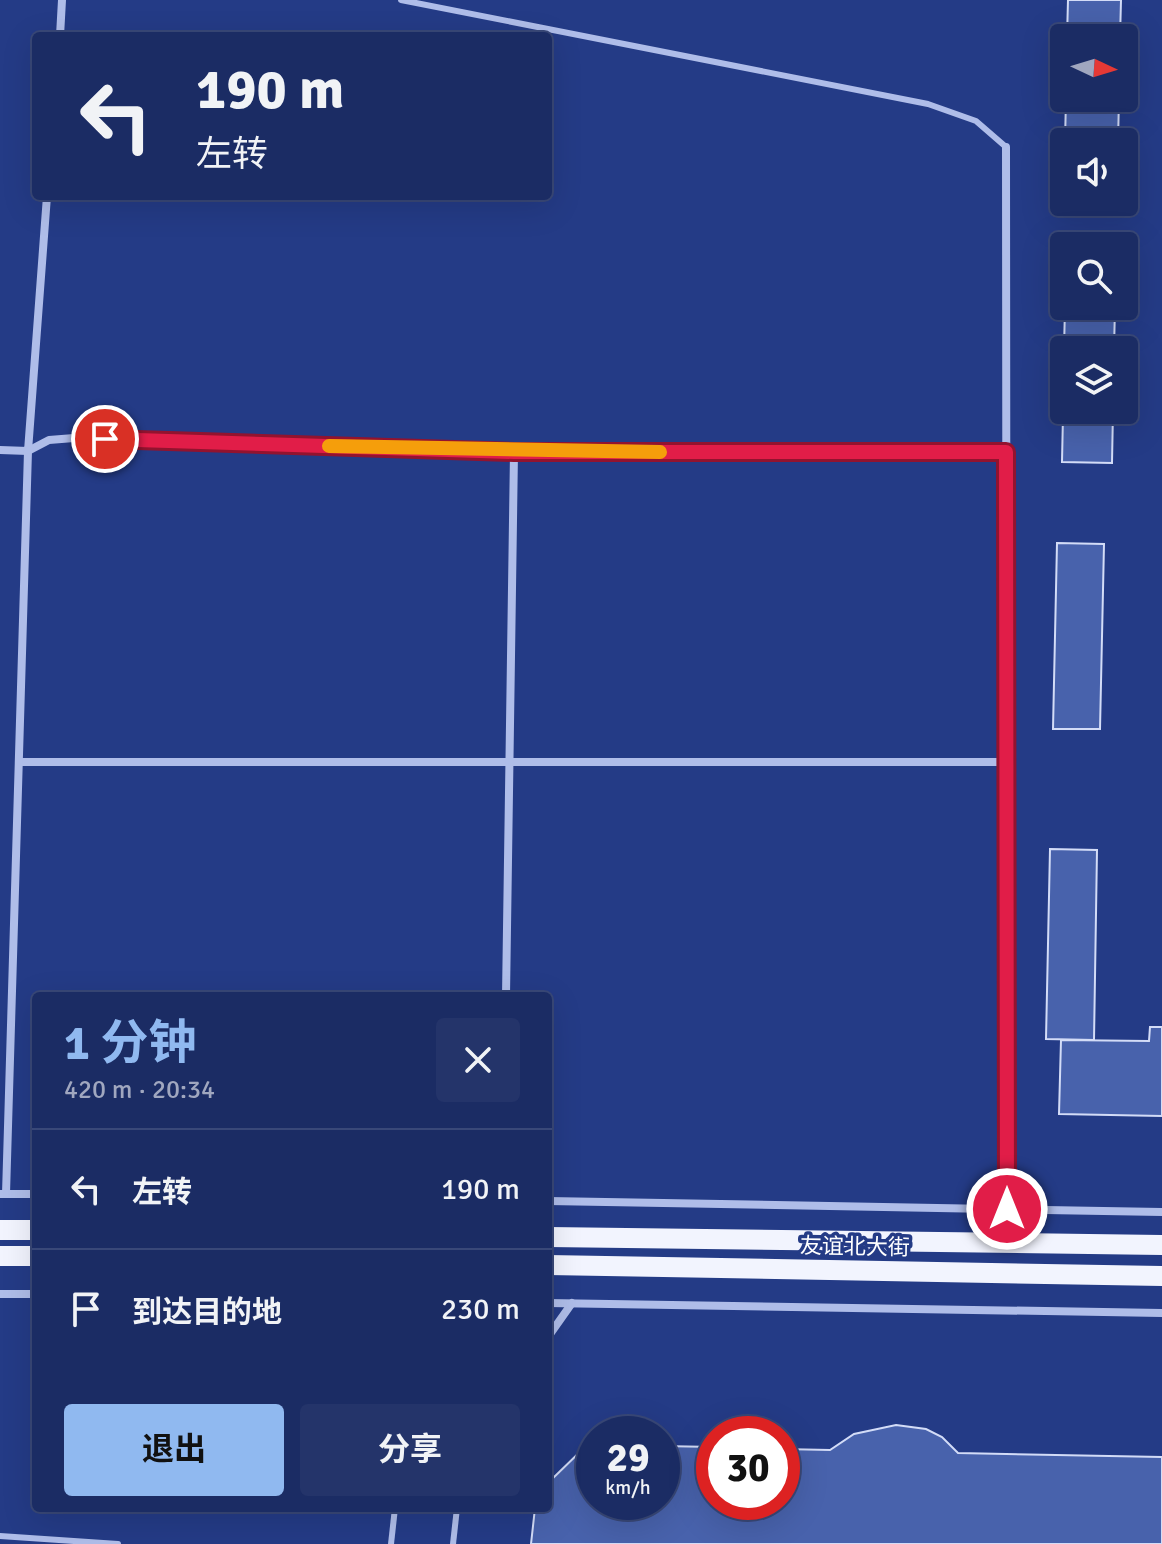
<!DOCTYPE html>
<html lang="zh">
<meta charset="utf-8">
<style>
body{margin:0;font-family:Signika,"Noto Sans SC",sans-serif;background:#24346a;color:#f1f3f6;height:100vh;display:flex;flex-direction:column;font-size:30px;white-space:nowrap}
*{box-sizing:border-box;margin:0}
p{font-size:26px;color:#a0a7bf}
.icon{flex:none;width:44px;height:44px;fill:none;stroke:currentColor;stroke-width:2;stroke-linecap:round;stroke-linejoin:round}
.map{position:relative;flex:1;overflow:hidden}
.side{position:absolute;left:32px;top:992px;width:520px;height:520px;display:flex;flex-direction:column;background:#1b2c64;border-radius:8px;box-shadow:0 8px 32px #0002,0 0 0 2px #394878}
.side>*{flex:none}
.hud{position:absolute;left:32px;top:32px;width:520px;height:168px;border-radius:8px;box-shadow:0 8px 32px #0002,0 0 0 2px #394878;background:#1b2c64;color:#f1f3f6;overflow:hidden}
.needle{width:52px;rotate:94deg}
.tools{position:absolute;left:1050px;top:24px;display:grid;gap:16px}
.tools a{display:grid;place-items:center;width:88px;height:88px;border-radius:8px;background:#1b2c64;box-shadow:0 8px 32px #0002,0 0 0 2px #394878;font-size:40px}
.speed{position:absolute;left:576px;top:1416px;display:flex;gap:16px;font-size:40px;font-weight:700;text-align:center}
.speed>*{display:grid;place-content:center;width:104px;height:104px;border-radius:50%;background:#1b2c64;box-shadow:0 8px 32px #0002,0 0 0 2px #394878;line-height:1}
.speed small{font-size:20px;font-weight:400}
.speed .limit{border:12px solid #d22;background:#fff;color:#111}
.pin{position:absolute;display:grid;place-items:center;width:68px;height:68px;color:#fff;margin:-34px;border:4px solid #fff;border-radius:50%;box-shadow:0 2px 8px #0007}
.me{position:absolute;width:88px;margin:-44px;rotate:0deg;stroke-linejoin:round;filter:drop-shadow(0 0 6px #0008)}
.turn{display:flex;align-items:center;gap:28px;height:168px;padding:0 32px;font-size:36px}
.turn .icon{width:104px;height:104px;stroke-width:2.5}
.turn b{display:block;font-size:56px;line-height:68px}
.round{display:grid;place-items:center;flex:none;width:84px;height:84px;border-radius:8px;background:#24346a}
.summary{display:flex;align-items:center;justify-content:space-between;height:136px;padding:0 32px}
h1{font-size:48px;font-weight:700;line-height:60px;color:#90b9f0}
.primary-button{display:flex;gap:16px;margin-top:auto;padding:16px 32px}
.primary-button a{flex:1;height:92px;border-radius:8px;background:#90b9f0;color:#111;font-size:32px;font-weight:700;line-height:92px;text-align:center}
.primary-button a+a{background:#24346a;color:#f1f3f6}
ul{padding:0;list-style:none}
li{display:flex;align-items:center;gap:24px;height:120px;padding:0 32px;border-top:2px solid #394878}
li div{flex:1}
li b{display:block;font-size:30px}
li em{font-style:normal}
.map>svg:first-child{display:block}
</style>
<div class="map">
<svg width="1162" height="1544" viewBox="0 0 1162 1544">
<rect width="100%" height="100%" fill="#243b86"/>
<g fill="#4862ac" stroke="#d3dcf7" stroke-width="2">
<path d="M1068,0H1121L1120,38H1067Z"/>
<path d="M1066,98H1119L1118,142H1065Z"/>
<path d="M1065,306H1115L1114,350H1064Z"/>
<path d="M1064,367V410H1113L1112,463L1062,462Z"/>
<path d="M1057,543L1104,544L1100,729H1053Z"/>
<path d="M1050,849L1097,850L1094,1040L1046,1039Z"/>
<path d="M1150,1027H1162V1116L1059,1114L1061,1040L1149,1041Z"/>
<path d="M896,1425L926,1429L942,1437L958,1453L1162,1457V1544H531L535,1508H548V1483L588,1444H594V1502H662V1446L714,1447V1502H782V1449L830,1450L854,1434Z"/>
</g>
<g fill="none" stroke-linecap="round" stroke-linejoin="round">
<g stroke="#afbde9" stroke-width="6">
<path d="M401,0L928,104L976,121L1006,147"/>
<path d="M0,1536L118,1544"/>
<path d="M391,1544L395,1508"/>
<path d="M453,1544L457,1508"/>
</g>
<g stroke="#afbde9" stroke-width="8">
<path d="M60,36L62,0"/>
<path d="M1006,147L1007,1209"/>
<path d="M0,450L28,451L47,196"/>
<path d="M19,762H1006"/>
<path d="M506,996L514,452"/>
<path d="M0,1194H36"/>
<path d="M6,1194L28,451L49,440L74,438L514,452H1006"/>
<path d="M548,1201L1162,1212"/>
<path d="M0,1294H36"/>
<path d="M548,1303L1162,1313"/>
<path d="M548,1337L572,1303"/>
</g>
<g stroke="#f2f4fe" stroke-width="20">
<path d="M0,1230H36"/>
<path d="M548,1237L1162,1245"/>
<path d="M0,1256H36"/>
<path d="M548,1265L1162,1276"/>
</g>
</g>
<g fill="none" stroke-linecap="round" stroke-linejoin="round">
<g stroke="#92132f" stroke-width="20">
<path id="route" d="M105,439L514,452H1006L1007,1209"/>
</g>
<use href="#route" stroke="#e11d48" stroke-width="14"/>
<path stroke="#f59e0b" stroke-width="14" d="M329,446L660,452"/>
</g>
<g text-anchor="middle" stroke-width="7" stroke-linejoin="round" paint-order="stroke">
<g font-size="22" fill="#fff" stroke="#243b86">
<text transform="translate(855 1246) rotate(1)" y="8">友谊北大街</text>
</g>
</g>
</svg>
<div class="tools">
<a><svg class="needle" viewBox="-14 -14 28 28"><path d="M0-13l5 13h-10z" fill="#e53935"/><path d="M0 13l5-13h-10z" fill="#a0a7bf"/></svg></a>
<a><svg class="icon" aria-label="sound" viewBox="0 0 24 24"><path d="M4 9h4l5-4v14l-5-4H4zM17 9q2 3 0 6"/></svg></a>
<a><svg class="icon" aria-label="search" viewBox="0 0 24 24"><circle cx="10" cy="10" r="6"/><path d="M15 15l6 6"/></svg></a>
<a><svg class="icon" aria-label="layers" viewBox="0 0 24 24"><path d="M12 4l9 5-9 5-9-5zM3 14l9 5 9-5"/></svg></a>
</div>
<div class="speed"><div>29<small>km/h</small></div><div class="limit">30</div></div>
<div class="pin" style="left:105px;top:439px;background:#d93025"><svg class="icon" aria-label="arrive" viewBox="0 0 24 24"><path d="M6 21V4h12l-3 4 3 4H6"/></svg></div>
<svg class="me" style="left:1007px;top:1209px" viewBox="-20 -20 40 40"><circle r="17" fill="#e11d48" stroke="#fff" stroke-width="3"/><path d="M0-11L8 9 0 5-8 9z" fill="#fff"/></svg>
<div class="hud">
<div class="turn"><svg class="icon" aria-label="left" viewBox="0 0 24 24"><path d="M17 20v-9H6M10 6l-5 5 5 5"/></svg><div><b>190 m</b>左转</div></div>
</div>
<section class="side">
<div class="summary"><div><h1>1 分钟</h1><p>420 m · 20:34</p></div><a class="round"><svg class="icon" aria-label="close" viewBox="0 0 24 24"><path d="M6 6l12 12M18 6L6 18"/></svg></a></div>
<ul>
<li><svg class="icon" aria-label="left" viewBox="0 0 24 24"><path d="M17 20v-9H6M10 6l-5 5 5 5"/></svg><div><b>左转</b></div><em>190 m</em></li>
<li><svg class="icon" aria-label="arrive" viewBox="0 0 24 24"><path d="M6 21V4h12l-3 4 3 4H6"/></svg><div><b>到达目的地</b></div><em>230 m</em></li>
</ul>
<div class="primary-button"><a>退出</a><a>分享</a></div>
</section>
</div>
